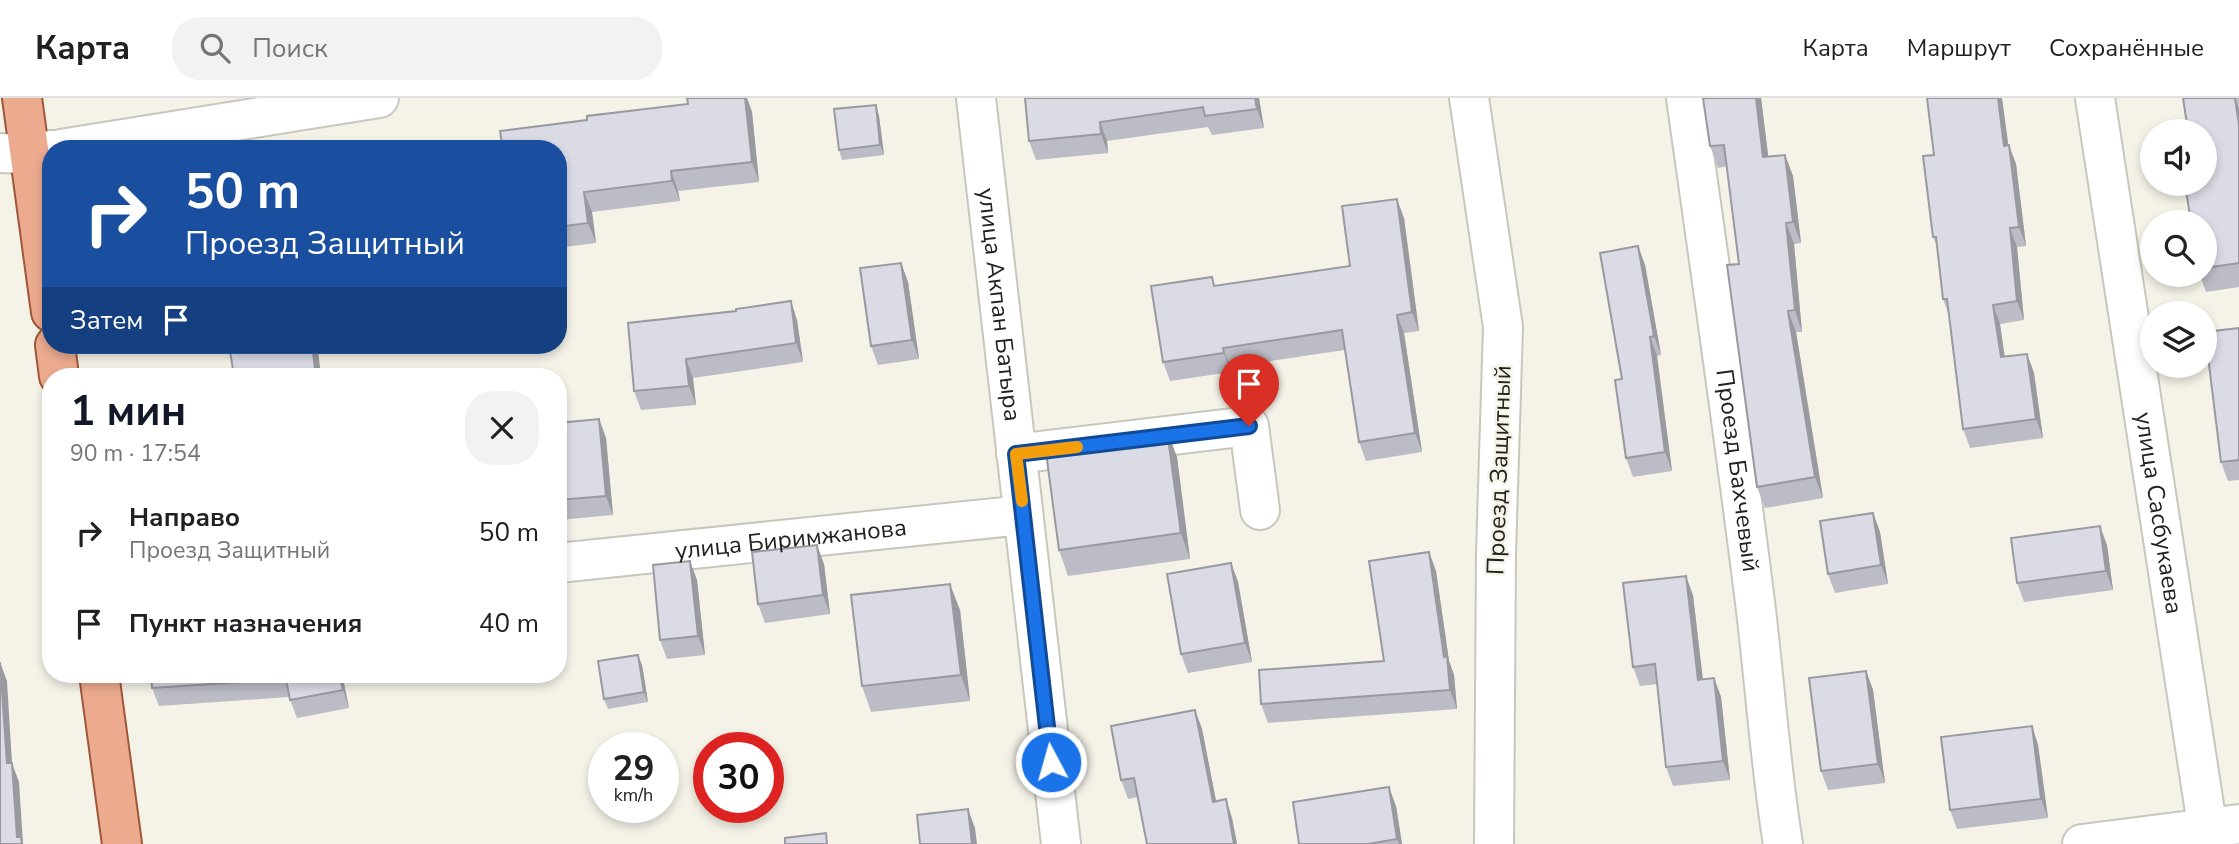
<!DOCTYPE html>
<html lang="ru">
<meta charset="utf-8">
<style>
body{margin:0;font-family:"Nunito Sans",sans-serif;background:#f2f2f2;color:#202124;height:100vh;display:flex;flex-direction:column;font-size:26px;white-space:nowrap}
*{box-sizing:border-box;margin:0}
p{font-size:23px;color:#757577}
.icon{flex:none;width:38px;height:38px;fill:none;stroke:currentColor;stroke-width:2;stroke-linecap:round;stroke-linejoin:round}
.map{position:relative;flex:1;overflow:hidden}
.sheet{position:absolute;left:42px;top:270px;width:525px;height:315px;display:flex;flex-direction:column;background:#fff;border-radius:28px;box-shadow:0 4px 10px #0003}
.sheet>*{flex:none}
.banner{position:absolute;left:42px;top:42px;width:525px;height:214px;border-radius:28px;box-shadow:0 4px 10px #0003;background:#1a4fa0;color:#fff;overflow:hidden}
.buttons{position:absolute;left:2140px;top:21px;display:grid;gap:14px}
.buttons a{display:grid;place-items:center;width:77px;height:77px;border-radius:50%;background:#fff;box-shadow:0 4px 10px #0003;font-size:35px}
.speed{position:absolute;left:588px;top:634px;display:flex;gap:14px;font-size:35px;font-weight:700;text-align:center}
.speed>*{display:grid;place-content:center;width:91px;height:91px;border-radius:50%;background:#fff;box-shadow:0 4px 10px #0003;line-height:1}
.speed small{font-size:18px;font-weight:400}
.speed .limit{border:10px solid #d22;background:#fff;color:#111}
.pin{position:absolute;display:grid;place-items:center;width:60px;height:60px;color:#fff;margin:-72px -30px;border-radius:50% 50% 50% 0;rotate:-45deg;box-shadow:0 0 7px #0007}
.pin .icon{rotate:45deg}
.me{position:absolute;width:77px;margin:-38px;rotate:354deg;stroke-linejoin:round;filter:drop-shadow(0 0 5px #0008)}
.turn{display:flex;align-items:center;gap:24px;height:147px;padding:0 28px;font-size:32px}
.turn .icon{width:91px;height:91px;stroke-width:2.5}
.turn b{display:block;font-size:49px;line-height:60px}
.then{display:flex;align-items:center;height:66px;padding:0 28px;background:#0003;gap:14px;font-size:26px}
.round{display:grid;place-items:center;flex:none;width:74px;height:74px;border-radius:28px;background:#f2f2f2}
.head{display:flex;align-items:center;justify-content:space-between;height:119px;padding:0 28px}
h1{font-size:42px;font-weight:700;line-height:52px;color:#111827}
ul{padding:0;list-style:none}
li{display:flex;align-items:center;gap:21px;height:91px;padding:0 28px}
li div{flex:1}
li b{display:block;font-size:26px}
li em{font-style:normal}
header{display:flex;align-items:center;gap:42px;box-sizing:border-box;height:98px;padding:0 35px;background:#fff;border-bottom:2px solid #e0e0e0}
header strong{font-size:33px}
nav{display:flex;gap:38px;margin-inline-start:auto;font-size:24px}
.search{width:490px;height:63px;background:#f2f2f2;display:flex;align-items:center;gap:18px;box-sizing:border-box;padding:0 24px;border-radius:28px;color:#757577;font-size:26px}
.map>svg:first-child{display:block}
</style>
<header>
<strong>Карта</strong>
<div class="search"><svg class="icon" aria-label="search" viewBox="0 0 24 24"><circle cx="10" cy="10" r="6"/><path d="M15 15l6 6"/></svg>Поиск</div>
<nav><a>Карта</a><a>Маршрут</a><a>Сохранённые</a></nav>
</header>
<div class="map">
<svg width="2239" height="746" viewBox="0 0 2239 746">
<rect width="100%" height="100%" fill="#f5f3e8"/>
<g fill="none" stroke-linecap="round" stroke-linejoin="round">
<g stroke="#c9c7bc" stroke-width="42">
<g id="minor">
<path id="s1" d="M976,0L1061,746"/>
<path d="M1469,0L1503,229L1496,455L1494,746"/>
<path id="s2" d="M1686,0C1710,168 1734,336 1755,504C1765,585 1770,666 1783,746"/>
<path id="s3" d="M2095,0L2210,746"/>
<path d="M61,51L379,0"/>
<path d="M0,55L30,56L51,52"/>
<path d="M1016,356L1249,328L1260,412"/>
<path id="s4" d="M558,465L1023,417"/>
<path d="M2082,746L2239,726"/>
</g>
</g>
<g stroke="#9e5737" stroke-width="42">
<g id="major">
<path d="M22,0L51,214"/>
<path d="M55,247L59,278"/>
<path d="M99,576L122,746"/>
</g>
</g>
<use href="#minor" stroke="#fff" stroke-width="38"/>
<use href="#major" stroke="#ecab8f" stroke-width="38"/>
</g>
<g fill="#bbbcc5">
<path d="M687,0H747L752,14L759,84L678,93L680,103L592,114L596,145L558,150V51L502,46L587,22L688,6Z"/>
<path d="M1025,0H1259L1264,30L1212,37L1208,29L1107,43L1108,55L1036,62L1029,43Z"/>
<path d="M1761,0L1768,59L1785,57L1793,78L1801,145L1794,146L1802,234H1796L1823,400L1765,410L1757,389L1739,166L1727,68L1718,70L1710,48Z"/>
<path d="M1927,0H2002L2008,47L2016,66L2026,148L2017,149L2024,222L2000,226L2005,259L2027,256L2034,275L2043,340L1970,350L1963,331L1949,217L1943,201L1938,150L1933,139L1934,57Z"/>
<path d="M2183,0H2239V189L2206,194L2200,177H2205V86Z"/>
<path d="M876,7L879,18L884,57L842,62L839,52Z"/>
<path d="M1404,120L1419,233L1404,235L1422,354L1366,363L1359,344L1345,252L1230,269L1231,274L1170,283L1163,264L1216,188L1350,168Z"/>
<path d="M1638,148L1645,167L1661,257L1657,258L1672,373L1633,379L1626,360L1622,281Z"/>
<path d="M901,165L908,184L919,261L878,267L871,248Z"/>
<path d="M797,222L803,264L693,280L696,307L641,312L634,293L628,225Z"/>
<path d="M2239,230V382L2228,383L2221,364Z"/>
<path d="M599,321L606,340L613,417L558,422V325Z"/>
<path d="M1167,333L1177,359L1190,461L1068,478L1059,452Z"/>
<path d="M1873,415L1880,434L1888,486L1835,495L1828,476Z"/>
<path d="M2107,447L2113,492L2024,504L2017,485Z"/>
<path d="M1429,454L1436,473L1449,563L1454,577L1457,611L1268,625L1261,606L1384,563Z"/>
<path d="M1231,465L1238,484L1252,564L1188,575L1181,556Z"/>
<path d="M824,466L830,516L765,525L758,506Z"/>
<path d="M697,482L705,557L667,561L660,542Z"/>
<path d="M1693,497L1703,582L1714,580L1721,599L1730,682L1673,688L1666,669L1657,586L1640,588L1633,569Z"/>
<path d="M960,512L970,603L871,614L862,588Z"/>
<path d="M642,567L648,604L608,611L604,601Z"/>
<path d="M1866,573L1873,592L1885,685L1828,692L1821,673Z"/>
<path d="M342,576L349,610L297,620L289,599L159,608L152,590Z"/>
<path d="M1195,612L1202,631L1216,703L1232,720L1237,746H1147L1138,699L1128,701L1121,682Z"/>
<path d="M2032,628L2038,647L2048,720L1957,731L1950,712Z"/>
<path d="M1396,708L1402,746H1299Z"/>
</g>
<g fill="#9999a0">
<path d="M745,0H747L752,14L759,84L752,64Z"/>
<path d="M1255,0H1259L1264,30L1257,11Z"/>
<path d="M1756,0H1761L1771,80L1763,59Z"/>
<path d="M1998,0H2002L2011,67L2004,48Z"/>
<path d="M2235,0L2239,11V27Z"/>
<path d="M876,7L879,18L884,57L880,47Z"/>
<path d="M1100,24L1107,43L1108,55L1101,36Z"/>
<path d="M2009,47L2016,66L2026,148L2019,129Z"/>
<path d="M1785,57L1793,78L1801,145L1793,124Z"/>
<path d="M671,73L678,93L680,103L672,83Z"/>
<path d="M584,94L592,114L596,145L588,125Z"/>
<path d="M1397,101L1404,120L1419,233L1412,214Z"/>
<path d="M1786,125L1794,146L1802,234L1795,212Z"/>
<path d="M2010,130L2017,149L2024,222L2017,203Z"/>
<path d="M1638,148L1645,167L1661,257L1654,238Z"/>
<path d="M901,165L908,184L919,261L912,242Z"/>
<path d="M791,203L797,222L803,264L796,245Z"/>
<path d="M1993,207L2000,226L2007,278L2001,259Z"/>
<path d="M1788,213L1796,234L1823,400L1815,379Z"/>
<path d="M1397,217L1404,235L1422,354L1415,335Z"/>
<path d="M1650,239L1657,258L1672,373L1665,354Z"/>
<path d="M312,247H316L318,252L321,278H316Z"/>
<path d="M1223,250L1230,269L1231,274L1224,255Z"/>
<path d="M2027,256L2034,275L2043,340L2036,321Z"/>
<path d="M686,261L693,280L696,307L689,288Z"/>
<path d="M599,321L606,340L613,417L606,398Z"/>
<path d="M1167,333L1177,359L1190,461L1181,435Z"/>
<path d="M1873,415L1880,434L1888,486L1881,467Z"/>
<path d="M2100,428L2107,447L2113,492L2106,473Z"/>
<path d="M817,447L824,466L830,516L823,497Z"/>
<path d="M1429,454L1436,473L1449,563L1454,577L1457,611L1450,592Z"/>
<path d="M690,463L697,482L705,557L698,538Z"/>
<path d="M1231,465L1238,484L1252,564L1245,545Z"/>
<path d="M1686,478L1693,497L1705,601L1698,582Z"/>
<path d="M950,486L960,512L970,603L961,577Z"/>
<path d="M638,557L642,567L648,604L644,594Z"/>
<path d="M0,564L7,583L12,665L19,684L23,746H20L17,739L7,665Z"/>
<path d="M1866,573L1873,592L1885,685L1878,666Z"/>
<path d="M339,576H342L349,610L343,592Z"/>
<path d="M1714,580L1721,599L1730,682L1723,663Z"/>
<path d="M1195,612L1202,631L1220,723L1213,704Z"/>
<path d="M2032,628L2038,647L2048,720L2041,701Z"/>
<path d="M1389,689L1396,708L1402,746H1399L1397,741Z"/>
<path d="M1226,701L1232,720L1237,746H1234Z"/>
<path d="M968,711L975,730L977,746H972Z"/>
</g>
<g fill="#dadbe5" stroke="#9999a0" stroke-width="2">
<path d="M687,0H745L752,64L671,73L672,83L584,94L588,125L558,129V51H463L502,46L500,33L587,22V18L688,6Z"/>
<path d="M1025,0H1255L1257,11L1205,18L1203,9L1100,24L1101,36L1029,43Z"/>
<path d="M1703,0H1756L1763,59L1785,57L1793,124L1786,125L1795,212L1788,213L1815,379L1757,389L1727,167L1739,166L1724,47L1710,48Z"/>
<path d="M1927,0H1998L2004,48L2009,47L2019,129L2010,130L2017,203L1993,207L2001,259L2027,256L2036,321L1963,331L1947,201H1943L1936,139H1933L1923,58L1934,57Z"/>
<path d="M2183,0H2235L2239,27V165L2205,170V124H2191L2185,86H2205V33H2188Z"/>
<path d="M876,7L880,47L839,52L834,11Z"/>
<path d="M267,45L268,51H227Z"/>
<path d="M197,48L198,51H170Z"/>
<path d="M1397,101L1412,214L1397,217L1415,335L1359,344L1342,232L1223,250L1224,255L1163,264L1151,188L1212,179L1214,188L1350,168L1342,108Z"/>
<path d="M1638,148L1654,238L1650,239L1665,354L1626,360L1615,282L1622,281L1600,155Z"/>
<path d="M901,165L912,242L871,248L860,170Z"/>
<path d="M791,203L796,245L686,261L689,288L634,293L628,225L736,213V211Z"/>
<path d="M2239,230V362L2221,364L2205,234Z"/>
<path d="M229,247H312L316,278H234Z"/>
<path d="M599,321L606,398L558,402V325Z"/>
<path d="M1167,333L1181,435L1059,452L1045,347Z"/>
<path d="M1873,415L1881,467L1828,476L1820,423Z"/>
<path d="M2100,428L2106,473L2017,485L2011,440Z"/>
<path d="M817,447L823,497L758,506L752,454Z"/>
<path d="M1429,454L1444,559L1447,558L1450,592L1261,606L1259,572L1384,563L1369,463Z"/>
<path d="M690,463L698,538L660,542L653,467Z"/>
<path d="M1231,465L1245,545L1181,556L1167,476Z"/>
<path d="M1686,478L1698,582L1714,580L1723,663L1666,669L1655,566L1633,569L1623,485Z"/>
<path d="M950,486L961,577L862,588L851,497Z"/>
<path d="M638,557L644,594L604,601L598,563Z"/>
<path d="M0,564L7,665H12L17,739H21L22,746H0Z"/>
<path d="M1866,573L1878,666L1821,673L1809,580Z"/>
<path d="M151,576H339L343,592L290,602L286,581L152,590Z"/>
<path d="M1195,612L1213,704L1226,701L1234,746H1147L1134,680L1121,682L1111,628Z"/>
<path d="M2032,628L2041,701L1950,712L1941,639Z"/>
<path d="M1389,689L1397,741L1368,746H1299L1293,704Z"/>
<path d="M968,711L972,746H920L917,717Z"/>
<path d="M826,735L827,746H785V740Z"/>
</g>
<g fill="none" stroke-linecap="round" stroke-linejoin="round">
<g stroke="#114b97" stroke-width="18">
<path id="route" d="M1051,664L1016,356L1249,328"/>
</g>
<use href="#route" stroke="#1a73e8" stroke-width="12"/>
<path stroke="#f59e0b" stroke-width="12" d="M1022,403L1016,356L1077,349"/>
</g>
<g text-anchor="middle" stroke-width="5" stroke-linejoin="round" paint-order="stroke">
<g font-size="24" fill="#23221e" stroke="#f5f3e8">
<text dy="8" stroke="none"><textPath href="#s1" startOffset="208">улица Акпан Батыра</textPath></text>
<text transform="translate(1499 372) rotate(-88)" y="8">Проезд Защитный</text>
<text dy="8" stroke="none"><textPath href="#s2" startOffset="376">Проезд Бахчевый</textPath></text>
<text dy="8" stroke="none"><textPath href="#s3" startOffset="420">улица Сасбукаева</textPath></text>
<text dy="8" stroke="none"><textPath href="#s4" startOffset="234">улица Биримжанова</textPath></text>
</g>
</g>
</svg>
<div class="buttons">
<a><svg class="icon" aria-label="sound" viewBox="0 0 24 24"><path d="M4 9h4l5-4v14l-5-4H4zM17 9q2 3 0 6"/></svg></a>
<a><svg class="icon" aria-label="search" viewBox="0 0 24 24"><circle cx="10" cy="10" r="6"/><path d="M15 15l6 6"/></svg></a>
<a><svg class="icon" aria-label="layers" viewBox="0 0 24 24"><path d="M12 4l9 5-9 5-9-5zM3 14l9 5 9-5"/></svg></a>
</div>
<div class="speed"><div>29<small>km/h</small></div><div class="limit">30</div></div>
<div class="pin" style="left:1249px;top:328px;background:#d93025"><svg class="icon" aria-label="arrive" viewBox="0 0 24 24"><path d="M6 21V4h12l-3 4 3 4H6"/></svg></div>
<svg class="me" style="left:1051px;top:664px" viewBox="-20 -20 40 40"><circle r="17" fill="#1a73e8" stroke="#fff" stroke-width="3"/><path d="M0-11L8 9 0 5-8 9z" fill="#fff"/></svg>
<div class="banner">
<div class="turn"><svg class="icon" aria-label="right" viewBox="0 0 24 24"><path d="M7 20v-9h11M14 6l5 5-5 5"/></svg><div><b>50 m</b>Проезд Защитный</div></div>
<div class="then">Затем<svg class="icon" aria-label="arrive" viewBox="0 0 24 24"><path d="M6 21V4h12l-3 4 3 4H6"/></svg></div>
</div>
<section class="sheet">
<div class="head"><div><h1>1 мин</h1><p>90 m · 17:54</p></div><a class="round"><svg class="icon" aria-label="close" viewBox="0 0 24 24"><path d="M6 6l12 12M18 6L6 18"/></svg></a></div>
<ul>
<li><svg class="icon" aria-label="right" viewBox="0 0 24 24"><path d="M7 20v-9h11M14 6l5 5-5 5"/></svg><div><b>Направо</b><p>Проезд Защитный</p></div><em>50 m</em></li>
<li><svg class="icon" aria-label="arrive" viewBox="0 0 24 24"><path d="M6 21V4h12l-3 4 3 4H6"/></svg><div><b>Пункт назначения</b></div><em>40 m</em></li>
</ul>
</section>
</div>
